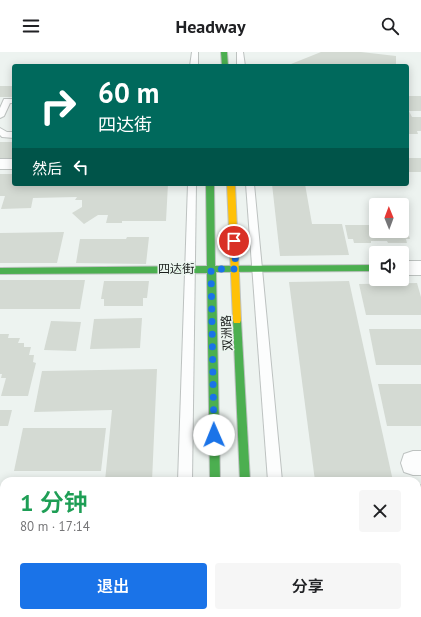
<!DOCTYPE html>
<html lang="zh">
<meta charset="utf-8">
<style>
body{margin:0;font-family:"PT Sans","Noto Sans SC",sans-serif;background:#f6f6f6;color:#202124;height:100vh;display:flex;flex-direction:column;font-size:15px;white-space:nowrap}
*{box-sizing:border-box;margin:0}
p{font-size:13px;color:#757577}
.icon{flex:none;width:22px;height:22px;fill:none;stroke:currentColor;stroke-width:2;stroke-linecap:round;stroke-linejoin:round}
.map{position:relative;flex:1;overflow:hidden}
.panel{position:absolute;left:0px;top:425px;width:421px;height:140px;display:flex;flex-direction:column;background:#fff;border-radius:12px 12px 0 0;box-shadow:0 2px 10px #0003}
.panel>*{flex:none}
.banner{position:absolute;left:12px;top:12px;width:397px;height:122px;border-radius:4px;box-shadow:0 2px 10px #0003;background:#00695c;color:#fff;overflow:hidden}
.needle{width:26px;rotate:359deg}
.buttons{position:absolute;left:369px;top:146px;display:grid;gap:8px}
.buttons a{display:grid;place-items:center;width:40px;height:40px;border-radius:4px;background:#fff;box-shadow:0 2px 10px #0003;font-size:20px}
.pin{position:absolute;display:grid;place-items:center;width:34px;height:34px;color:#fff;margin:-17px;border:2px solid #fff;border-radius:50%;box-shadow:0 1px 4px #0007}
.me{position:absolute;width:44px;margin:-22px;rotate:359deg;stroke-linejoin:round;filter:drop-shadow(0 0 3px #0008)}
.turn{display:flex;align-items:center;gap:14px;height:84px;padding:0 20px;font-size:18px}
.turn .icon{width:52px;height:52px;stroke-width:2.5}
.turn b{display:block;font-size:28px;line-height:34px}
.then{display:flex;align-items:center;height:38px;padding:0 20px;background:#0003;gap:8px;font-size:15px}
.round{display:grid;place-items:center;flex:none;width:42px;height:42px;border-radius:4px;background:#f6f6f6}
.head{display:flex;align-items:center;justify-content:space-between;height:68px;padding:0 20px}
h1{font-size:24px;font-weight:600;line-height:30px;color:#1e9e55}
.button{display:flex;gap:8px;margin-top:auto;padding:8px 20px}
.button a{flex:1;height:46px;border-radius:4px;background:#1a73e8;color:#fff;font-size:16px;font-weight:600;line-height:46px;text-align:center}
.button a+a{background:#f6f6f6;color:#202124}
header{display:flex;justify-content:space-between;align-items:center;height:52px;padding:0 20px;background:#fff;font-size:18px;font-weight:600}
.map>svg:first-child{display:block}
</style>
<header><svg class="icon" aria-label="menu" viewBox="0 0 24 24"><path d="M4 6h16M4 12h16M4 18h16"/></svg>Headway<svg class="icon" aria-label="search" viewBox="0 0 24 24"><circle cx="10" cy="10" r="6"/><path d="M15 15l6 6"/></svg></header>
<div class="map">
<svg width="421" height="565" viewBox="0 0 421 565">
<rect width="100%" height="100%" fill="#edf3f0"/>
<g fill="#d4dad3">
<path d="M321,0H361L396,4V14H286Z"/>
<rect x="0" y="34" width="14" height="11"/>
<path d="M407,44H421V59H409L412,65H421V79H417L418,82H407Z"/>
<rect x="0" y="90" width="14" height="16"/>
<rect x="407" y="106" width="14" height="14"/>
<path d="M0,122H14V132H168L166,169H122V171H106L108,163H98L84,172L72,161L82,155V148H75L77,145L33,146L31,156L1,157L5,144H0Z"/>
<path d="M272,132H305L312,172H342L349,203L280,204Z"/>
<path d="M371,170H376V179H402V173H406L410,187H406L407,191H388L387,189H371V191H354L353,187H348L345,173H371Z"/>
<path d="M64,180L57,211H0V181Z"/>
<path d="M127,185H149L146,212L76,211L80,187H126Z"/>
<path d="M0,228H85L80,257H0Z"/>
<path d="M104,229H149L147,246H143V254H104V247H101Z"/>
<path d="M349,229L393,429H315L289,230Z"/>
<path d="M417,231L421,245V263H366L359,232Z"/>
<path d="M142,266L140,296L90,297L94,267Z"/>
<path d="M51,269L81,270L76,299L44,298Z"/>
<path d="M369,277H421V313H376Z"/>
<path d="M0,282H9L8,286H20L18,291H24V295H31L29,303H34L33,310L36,311L28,344H1L6,326H1L2,322H0Z"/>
<path d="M157,317L152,429H105L112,358L34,360L42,319Z"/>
<path d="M378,332H421V374H387Z"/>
<path d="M0,358H12L8,374H0Z"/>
<path d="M23,376H106L101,419H14Z"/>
<path d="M417,432H421V454L417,439Z"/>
<rect x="0" y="455" width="4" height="55"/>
<path d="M417,540L421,555V565H334L333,561H417Z"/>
<path d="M146,561V565H0V562Z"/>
</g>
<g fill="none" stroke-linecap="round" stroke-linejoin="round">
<g stroke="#bdc2c0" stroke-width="2">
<g id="lane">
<path d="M192,0H198V14H190Z"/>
<path d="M237,0H243L245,14H237Z"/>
<path d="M4,47H14V51H10L4,64L0,66V56Z"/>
<path d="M0,76L7,80H14V86L2,85L0,83Z"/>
<path d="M188,132H196L192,429H178Z"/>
<path d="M246,132H254L282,429H268Z"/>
<rect x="174" y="561" width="16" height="4"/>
<rect x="278" y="561" width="16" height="4"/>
</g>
</g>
<g stroke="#bdc2c0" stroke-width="2">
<g id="street">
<rect x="0" y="107" width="14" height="10"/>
<rect x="402" y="209" width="19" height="14"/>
<path d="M413,399H421V423H413L404,420L401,411L404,402Z"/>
</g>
</g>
<g stroke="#bdc2c0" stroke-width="2">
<g id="fast">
<path d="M221,0H227L228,14H222Z"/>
<path d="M206,132H214L215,214L376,213V219L216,220L220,429H210L207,221L0,222V216L207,214Z"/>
<path d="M237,264L240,265L241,268L250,429H240L233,268L234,265Z"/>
<rect x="211" y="561" width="12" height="4"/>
<rect x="245" y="561" width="12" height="4"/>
</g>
</g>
<g stroke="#bdc2c0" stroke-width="2">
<path id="slow" d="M227,132H235L241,268L240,271H234L233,268Z"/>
</g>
<use href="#lane" fill="#fcfdfd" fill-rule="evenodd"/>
<use href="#street" fill="#fcfdfd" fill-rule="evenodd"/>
<use href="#fast" fill="#4caf50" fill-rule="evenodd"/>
<use href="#slow" fill="#ffc107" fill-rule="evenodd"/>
</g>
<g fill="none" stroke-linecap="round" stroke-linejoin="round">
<path stroke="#1a73e8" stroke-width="7" stroke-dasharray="0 12.6" d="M214,383L211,217H236L234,189"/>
</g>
<g text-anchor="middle" stroke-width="3" stroke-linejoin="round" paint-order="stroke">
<g font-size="12" fill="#191d1b" stroke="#ebf5ef">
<text x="176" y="221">四达街</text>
<text transform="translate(227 281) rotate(-93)" y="4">双洲路</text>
</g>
</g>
</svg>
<div class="buttons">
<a><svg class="needle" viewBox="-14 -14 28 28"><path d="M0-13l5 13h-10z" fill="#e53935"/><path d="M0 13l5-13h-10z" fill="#757577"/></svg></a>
<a><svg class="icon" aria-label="sound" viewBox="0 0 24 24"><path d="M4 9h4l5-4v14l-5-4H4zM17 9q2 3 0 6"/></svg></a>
</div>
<div class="pin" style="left:234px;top:189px;background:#d93025"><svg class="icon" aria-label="arrive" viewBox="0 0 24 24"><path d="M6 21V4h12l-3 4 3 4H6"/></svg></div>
<svg class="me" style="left:214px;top:383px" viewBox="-20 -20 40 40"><circle r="19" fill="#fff"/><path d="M0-13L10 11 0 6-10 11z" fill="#1a73e8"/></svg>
<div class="banner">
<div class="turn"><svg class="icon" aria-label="right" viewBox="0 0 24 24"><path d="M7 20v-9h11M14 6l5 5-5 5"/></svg><div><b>60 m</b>四达街</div></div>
<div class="then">然后<svg class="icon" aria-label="left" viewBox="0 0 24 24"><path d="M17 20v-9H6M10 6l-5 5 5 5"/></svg></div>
</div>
<section class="panel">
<div class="head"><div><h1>1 分钟</h1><p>80 m · 17:14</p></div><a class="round"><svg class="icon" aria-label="close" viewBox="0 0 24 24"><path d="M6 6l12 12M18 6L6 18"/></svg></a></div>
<div class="button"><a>退出</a><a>分享</a></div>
</section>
</div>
